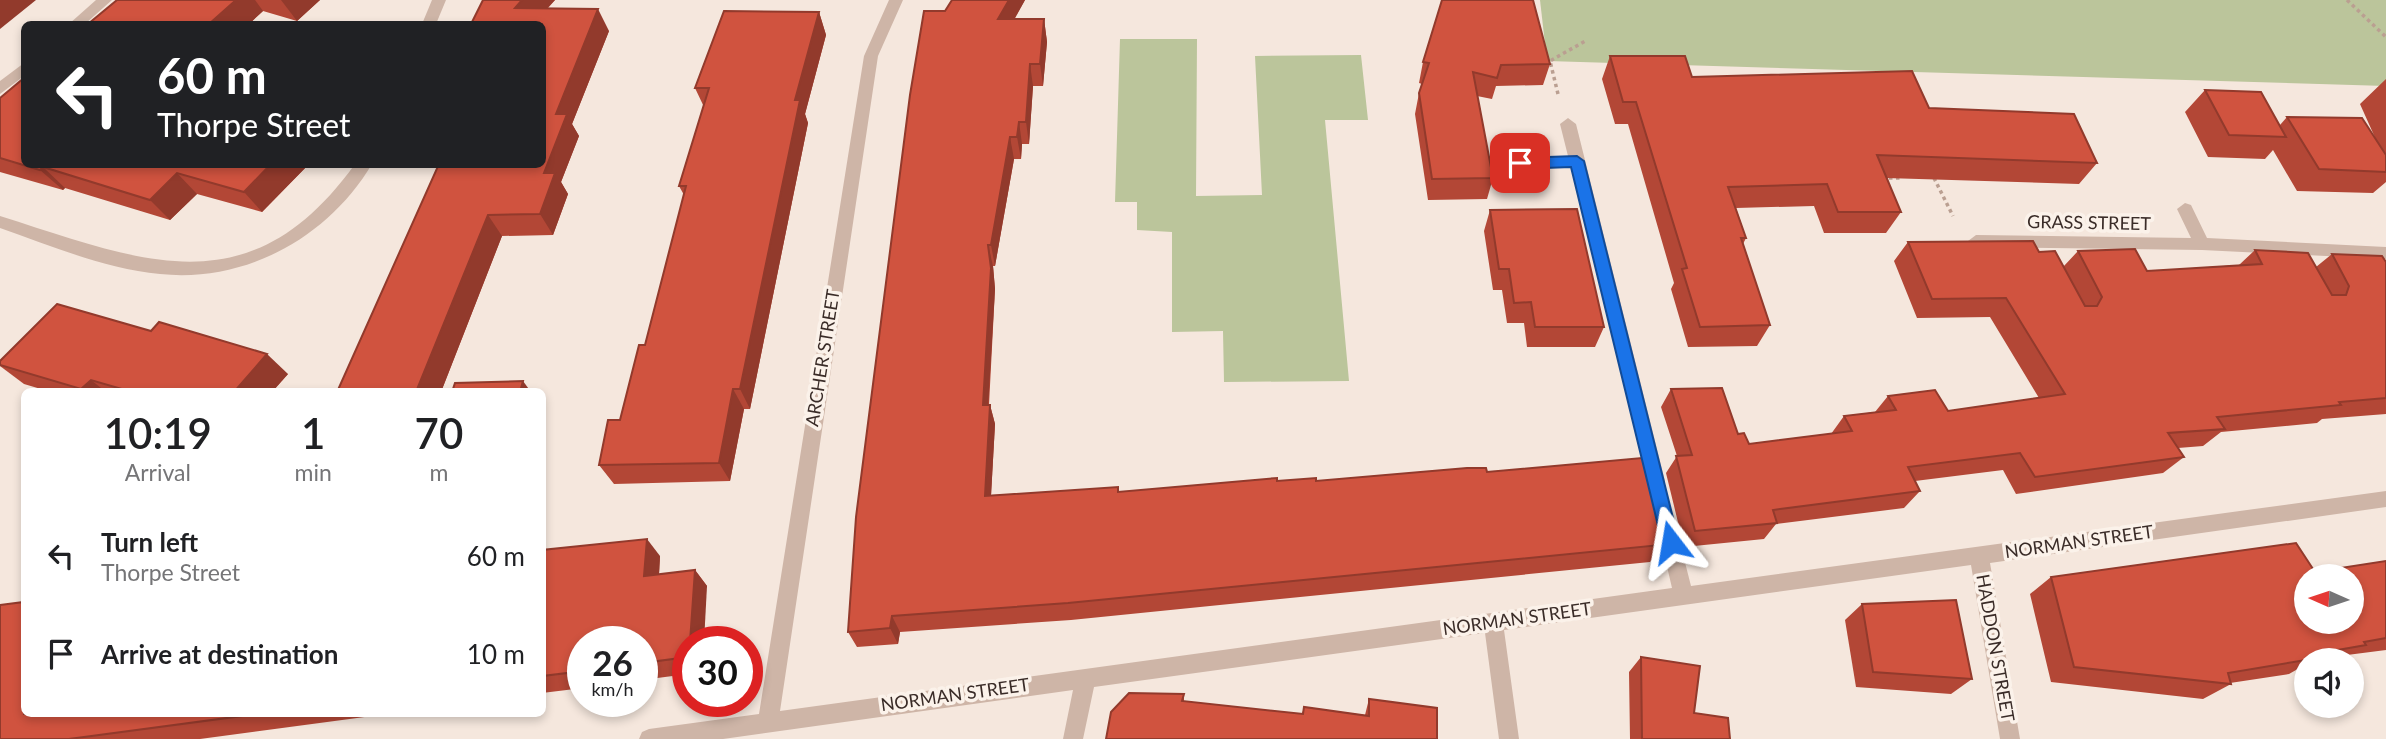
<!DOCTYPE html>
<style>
body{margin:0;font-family:Lato,sans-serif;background:#f6f6f6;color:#202124;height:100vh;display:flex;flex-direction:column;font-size:26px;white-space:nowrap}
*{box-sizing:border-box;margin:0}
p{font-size:23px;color:#757577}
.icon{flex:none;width:38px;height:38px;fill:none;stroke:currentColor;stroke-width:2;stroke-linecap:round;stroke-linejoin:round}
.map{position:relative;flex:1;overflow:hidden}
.drawer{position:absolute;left:21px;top:388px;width:525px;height:329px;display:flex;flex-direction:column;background:#fff;border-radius:10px;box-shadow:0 4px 10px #0003}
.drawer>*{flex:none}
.guide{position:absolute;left:21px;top:21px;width:525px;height:147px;border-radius:10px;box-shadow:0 4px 10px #0003;background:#202124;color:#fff;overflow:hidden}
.needle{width:46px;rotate:273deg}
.fabs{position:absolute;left:2294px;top:564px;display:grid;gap:14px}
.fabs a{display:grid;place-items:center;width:70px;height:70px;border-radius:50%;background:#fff;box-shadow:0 4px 10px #0003;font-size:35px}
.speed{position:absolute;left:567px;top:626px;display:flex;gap:14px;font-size:35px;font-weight:700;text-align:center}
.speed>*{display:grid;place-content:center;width:91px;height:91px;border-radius:50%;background:#fff;box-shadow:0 4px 10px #0003;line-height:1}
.speed small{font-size:18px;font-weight:400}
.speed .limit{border:10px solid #d22;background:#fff;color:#111}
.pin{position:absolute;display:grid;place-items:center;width:60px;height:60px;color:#fff;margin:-30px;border-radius:14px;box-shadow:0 4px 10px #0006}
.me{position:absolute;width:77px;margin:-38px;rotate:346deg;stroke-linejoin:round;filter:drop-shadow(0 0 5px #0008)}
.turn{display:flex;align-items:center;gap:24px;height:147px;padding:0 21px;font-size:32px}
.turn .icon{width:91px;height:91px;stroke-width:2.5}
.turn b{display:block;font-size:49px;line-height:60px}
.eta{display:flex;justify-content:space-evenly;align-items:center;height:119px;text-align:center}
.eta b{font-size:42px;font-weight:600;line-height:49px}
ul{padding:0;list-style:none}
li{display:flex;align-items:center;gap:21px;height:98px;padding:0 21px}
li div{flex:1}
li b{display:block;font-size:26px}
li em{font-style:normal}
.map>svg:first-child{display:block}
</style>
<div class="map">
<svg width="2386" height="739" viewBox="0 0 2386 739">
<rect width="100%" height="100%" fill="#f5e7dd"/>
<g fill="#bbc59b">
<path d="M1540,0H2386V86L1547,61Z"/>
<path d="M1120,39H1197L1196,196L1262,195L1255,56L1361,55L1368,120H1325L1349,381L1224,382L1223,331L1172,332V232L1137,230V202H1115Z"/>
</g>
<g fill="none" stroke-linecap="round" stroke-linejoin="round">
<g stroke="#ba9f91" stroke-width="3.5" stroke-dasharray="3.5 3.5" stroke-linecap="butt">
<path d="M2347,0L2386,37"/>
<path d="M1558,94L1550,61L1587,40"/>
<path d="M1882,178H1901"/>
<path d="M1934,178L1953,216"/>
</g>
<g fill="#ceb5a7" fill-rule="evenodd">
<path d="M96,0H112L85,24H69Z"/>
<path d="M432,0H446L436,24H422Z"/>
<path d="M889,0H903L878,56L780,711L1672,588L1655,515L1657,509L1664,507L1671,509L1673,515L1691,586L2386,491V507L1990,563L2020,739H2000L1971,565L1504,630L1519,739H1499L1485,633L1094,687L1083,739H1063L1073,690L723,739H639L642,732L649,729L759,714L864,56Z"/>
<path d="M24,63V76L0,94V81Z"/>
<path d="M1568,118L1576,124L1665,481L1663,487L1656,489L1649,487L1647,481L1571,167L1520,169L1512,163L1520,157L1568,156L1560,124Z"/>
<path d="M355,164H372C328,238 245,283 160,274C105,269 52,246 0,228V216C142,261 250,310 355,164Z"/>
<path d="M2185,203L2191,205L2207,238L2386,247V259L2202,250L1976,247L1968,241L1976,235L2191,238L2177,209Z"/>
</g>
</g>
<g fill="#b34736">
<path d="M117,0H320L297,21L263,11L249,24H88Z"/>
<path d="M483,0H555L548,8L609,31L572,124L579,136L561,182L568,194L553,235L502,236L441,392H337L439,164H542Z"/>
<path d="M952,0H1025L1014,19H1044L1047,42L1043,86H1033L1029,144H1022L1021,159H1014L995,266H993L995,289L989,405H990L995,424L991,495L1119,492L1277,481H1316L1487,472L1672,531L1650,562L1071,620L900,632L898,644L857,647L848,632L945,11Z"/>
<path d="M819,12L826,35L805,114L808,123L750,409H744L730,481L614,484L599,465L620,420L645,345L684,195L679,186L704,107L695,88Z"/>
<path d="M1610,56L1692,77L1929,108L2097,163L2079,184L1886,178L1901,212L1886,233H1824L1814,206L1736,208L1746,238L1743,244L1770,325L1757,346L1688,347L1671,289L1674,283L1628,124H1615L1602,79Z"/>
<path d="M1423,62L1550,64L1543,85L1496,86L1492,99L1477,96L1493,178L1487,199L1428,200L1415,114L1419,93L1422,84L1419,83Z"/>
<path d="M2386,79V182L2373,193L2297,191L2273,150L2265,159L2208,157L2185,112L2205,90L2280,125L2287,117L2377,142L2360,104Z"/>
<path d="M0,98L24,164H309L262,212L197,194L170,220L65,188L63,190L0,172Z"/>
<path d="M1490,210L1604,327L1595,347H1527L1524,323H1507L1502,290H1493L1484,231Z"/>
<path d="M1908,242L2039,252L2063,267L2078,251L2147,271L2239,265L2255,250L2316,267L2332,254L2386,262V414L2322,419L2317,423L2221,432L2203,446L2178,448L2184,457L2163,473L2016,494L2003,470L1915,481L1920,491L1904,508L1776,524L1764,539L1684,547L1666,473L1677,456L1661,407L1671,389L1738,434L1749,444L1831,434L1844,416L1875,412L1888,396L1948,411L2039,398L1990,317L1917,318L1894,261Z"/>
<path d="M0,361L288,374L272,392H51L24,384L0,366Z"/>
<path d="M542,550L660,556L659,574L695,570L707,586L688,642V674L642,680V642H583V688L542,693Z"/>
<path d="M2386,561V650L2347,655L2338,660H2306V666H2303L2289,674L2230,683L2231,684L2203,699L2051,682L2030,594L2051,577L2315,572Z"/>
<path d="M1862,604L1972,679L1951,694L1856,687L1845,620Z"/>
<path d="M1641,657L1694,713L1730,739H1630L1629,672Z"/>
<path d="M1184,694V701L1302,714L1304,707L1365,715L1369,699L1437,739H1106Z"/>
<path d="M24,714H387L200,739H0Z"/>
</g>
<g fill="#923a2c">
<path d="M0,0H36L0,29Z"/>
<path d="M236,0H255L263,11L249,24H209Z"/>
<path d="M281,0H320L297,21Z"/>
<path d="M522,0H555L532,24L515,8Z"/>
<path d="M1009,0H1025L1002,42L998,19Z"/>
<path d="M598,9L609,31L572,124L579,136L561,182L568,194L553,235L540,214L544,173L556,114Z"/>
<path d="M819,12L826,35L805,114L808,123L750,409L740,389L795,100Z"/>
<path d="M1044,19L1047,42L1043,86L1040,64Z"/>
<path d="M1030,64L1033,86L1029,144L1026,122Z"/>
<path d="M1019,122L1022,144L1021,159L1017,137Z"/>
<path d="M1010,137L1014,159L995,266L991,245Z"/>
<path d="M271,164H309L262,212L244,192Z"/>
<path d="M43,167L65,188L63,190L40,170Z"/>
<path d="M177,173L197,194L170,220L150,200Z"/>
<path d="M488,215L502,236L441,392H416Z"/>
<path d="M988,245L993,266L995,289L987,425L983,405Z"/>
<path d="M267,354L288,374L272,392H234Z"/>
<path d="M91,380L106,392H86L81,389Z"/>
<path d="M523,381L531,392H520Z"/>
<path d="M733,389L744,409L730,481L719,463Z"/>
<path d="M990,405L995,424L990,514L985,496Z"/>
<path d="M647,539L660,556L658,593L644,576Z"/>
<path d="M695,570L707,586L704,642H690Z"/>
<path d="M892,616L900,632L898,644L890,628Z"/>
</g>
<g fill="#d0533f" stroke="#923a2c" stroke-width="2" fill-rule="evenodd">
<path d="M117,0H236L209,24H88Z"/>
<path d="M483,0H522L515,8L598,9L556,114H567L544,173H555L540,214L488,215L416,392H337L439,164H542V24H471Z"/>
<path d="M952,0H1009L998,19H1044L1040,64H1030L1026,122H1019L1017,137H1010L991,245H988L991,268L983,405H990L985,496L1118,487V492L1277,478V481L1316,478V481L1467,468H1486L1487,472L1653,457L1672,531L1657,533L1661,545L1068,603L892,616L890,628L848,632L856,517L910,95L924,11H945Z"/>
<path d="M1442,0H1533L1550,64L1501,65L1497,78L1473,72L1493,178L1432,179L1419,93L1429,63L1423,62Z"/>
<path d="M724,11L819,12L795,100H800L740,389H733L719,463L599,465L608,420H620L639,345H645L686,186H679L709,88H695Z"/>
<path d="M1610,56H1685L1692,77L1912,71L1929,108L2074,114L2097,163L1877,155L1901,212H1838L1827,184L1728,187L1746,238H1741L1770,325L1700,327L1682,269L1687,268L1636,102H1623Z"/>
<path d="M24,78V164H271L244,192L177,173L150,200L43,167L40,170L0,158V98Z"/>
<path d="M2205,90L2261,92L2286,137L2229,135Z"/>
<path d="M2287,117L2362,118L2386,155V172L2319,169Z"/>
<path d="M1577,209L1604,327H1535L1531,302L1514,303L1509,269H1499L1490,210Z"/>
<path d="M2033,241L2039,252L2055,251L2085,306H2097L2102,297L2078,251L2135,249L2147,271L2262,264L2255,250L2308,253L2332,295H2346L2349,286L2332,254L2382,256L2386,262V398L2339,402L2341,405L2217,417L2225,429L2168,433L2184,457L2035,477L2020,453L1908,467L1920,491L1773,510L1777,523L1695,531L1676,456L1692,455L1671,389L1722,388L1738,434L1744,433L1749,444L1852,431L1844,416L1896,410L1888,396L1935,390L1948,411L2065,394L2006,298L1932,299L1908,242Z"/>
<path d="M57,304L151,331L159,322L267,354L234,392H132L91,380L81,389L0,365V361Z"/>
<path d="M523,381L520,392H452L455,383Z"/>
<path d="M647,539L644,576L695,570L690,642H688V657L642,663V642H583V671L542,676V550Z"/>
<path d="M2296,543L2315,572L2386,561V638L2364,642L2366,645L2315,654L2318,658L2228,673L2231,684L2074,667L2051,577ZM2306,576H2352V621H2306Z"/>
<path d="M1956,600L1972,679L1873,672L1862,604Z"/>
<path d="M24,602V714H257L69,739H0V605Z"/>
<path d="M1641,657L1700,666L1694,713L1728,718L1730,739H1642Z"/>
<path d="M1129,693L1184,694L1182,701L1303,714L1304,707L1369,716V699L1437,708V739H1106L1111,712Z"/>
</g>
<path fill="#1a73e8" stroke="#114b97" stroke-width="2" d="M1577,156L1584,161L1679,542L1677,547L1671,550L1665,547L1662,542L1571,167L1520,169L1513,163L1520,158Z"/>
<g text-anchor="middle" stroke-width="7" stroke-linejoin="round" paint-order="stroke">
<g font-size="18" fill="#3a2c28" stroke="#fbf2ea">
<text transform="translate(2089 223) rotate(1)" y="6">GRASS STREET</text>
<text transform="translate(823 358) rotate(-81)" y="6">ARCHER STREET</text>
<text transform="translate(2079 542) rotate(-8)" y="6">NORMAN STREET</text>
<text transform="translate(1517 619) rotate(-8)" y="6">NORMAN STREET</text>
<text transform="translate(1995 648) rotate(80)" y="6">HADDON STREET</text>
<text transform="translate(955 695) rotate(-8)" y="6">NORMAN STREET</text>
</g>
</g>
</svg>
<div class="fabs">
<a><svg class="needle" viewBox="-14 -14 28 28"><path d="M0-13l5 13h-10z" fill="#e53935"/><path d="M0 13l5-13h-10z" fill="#757577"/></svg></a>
<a><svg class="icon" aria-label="sound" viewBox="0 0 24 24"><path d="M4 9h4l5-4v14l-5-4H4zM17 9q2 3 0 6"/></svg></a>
</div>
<div class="speed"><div>26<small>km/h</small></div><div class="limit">30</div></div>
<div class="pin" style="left:1520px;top:163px;background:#d93025"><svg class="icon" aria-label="arrive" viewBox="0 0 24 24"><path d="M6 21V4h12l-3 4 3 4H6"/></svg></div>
<svg class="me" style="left:1671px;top:542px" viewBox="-20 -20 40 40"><path d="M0-17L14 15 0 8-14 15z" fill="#1a73e8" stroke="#fff" stroke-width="4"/></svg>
<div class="guide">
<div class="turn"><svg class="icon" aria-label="left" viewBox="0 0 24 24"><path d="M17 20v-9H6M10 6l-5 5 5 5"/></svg><div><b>60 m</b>Thorpe Street</div></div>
</div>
<section class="drawer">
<div class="eta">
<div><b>10:19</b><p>Arrival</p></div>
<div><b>1</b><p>min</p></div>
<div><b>70</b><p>m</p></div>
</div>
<ul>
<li><svg class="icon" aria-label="left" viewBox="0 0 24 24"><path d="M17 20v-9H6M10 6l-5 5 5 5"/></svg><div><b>Turn left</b><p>Thorpe Street</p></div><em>60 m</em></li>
<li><svg class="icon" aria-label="arrive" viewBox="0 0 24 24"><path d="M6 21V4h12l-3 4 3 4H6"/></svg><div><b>Arrive at destination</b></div><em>10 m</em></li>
</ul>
</section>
</div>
